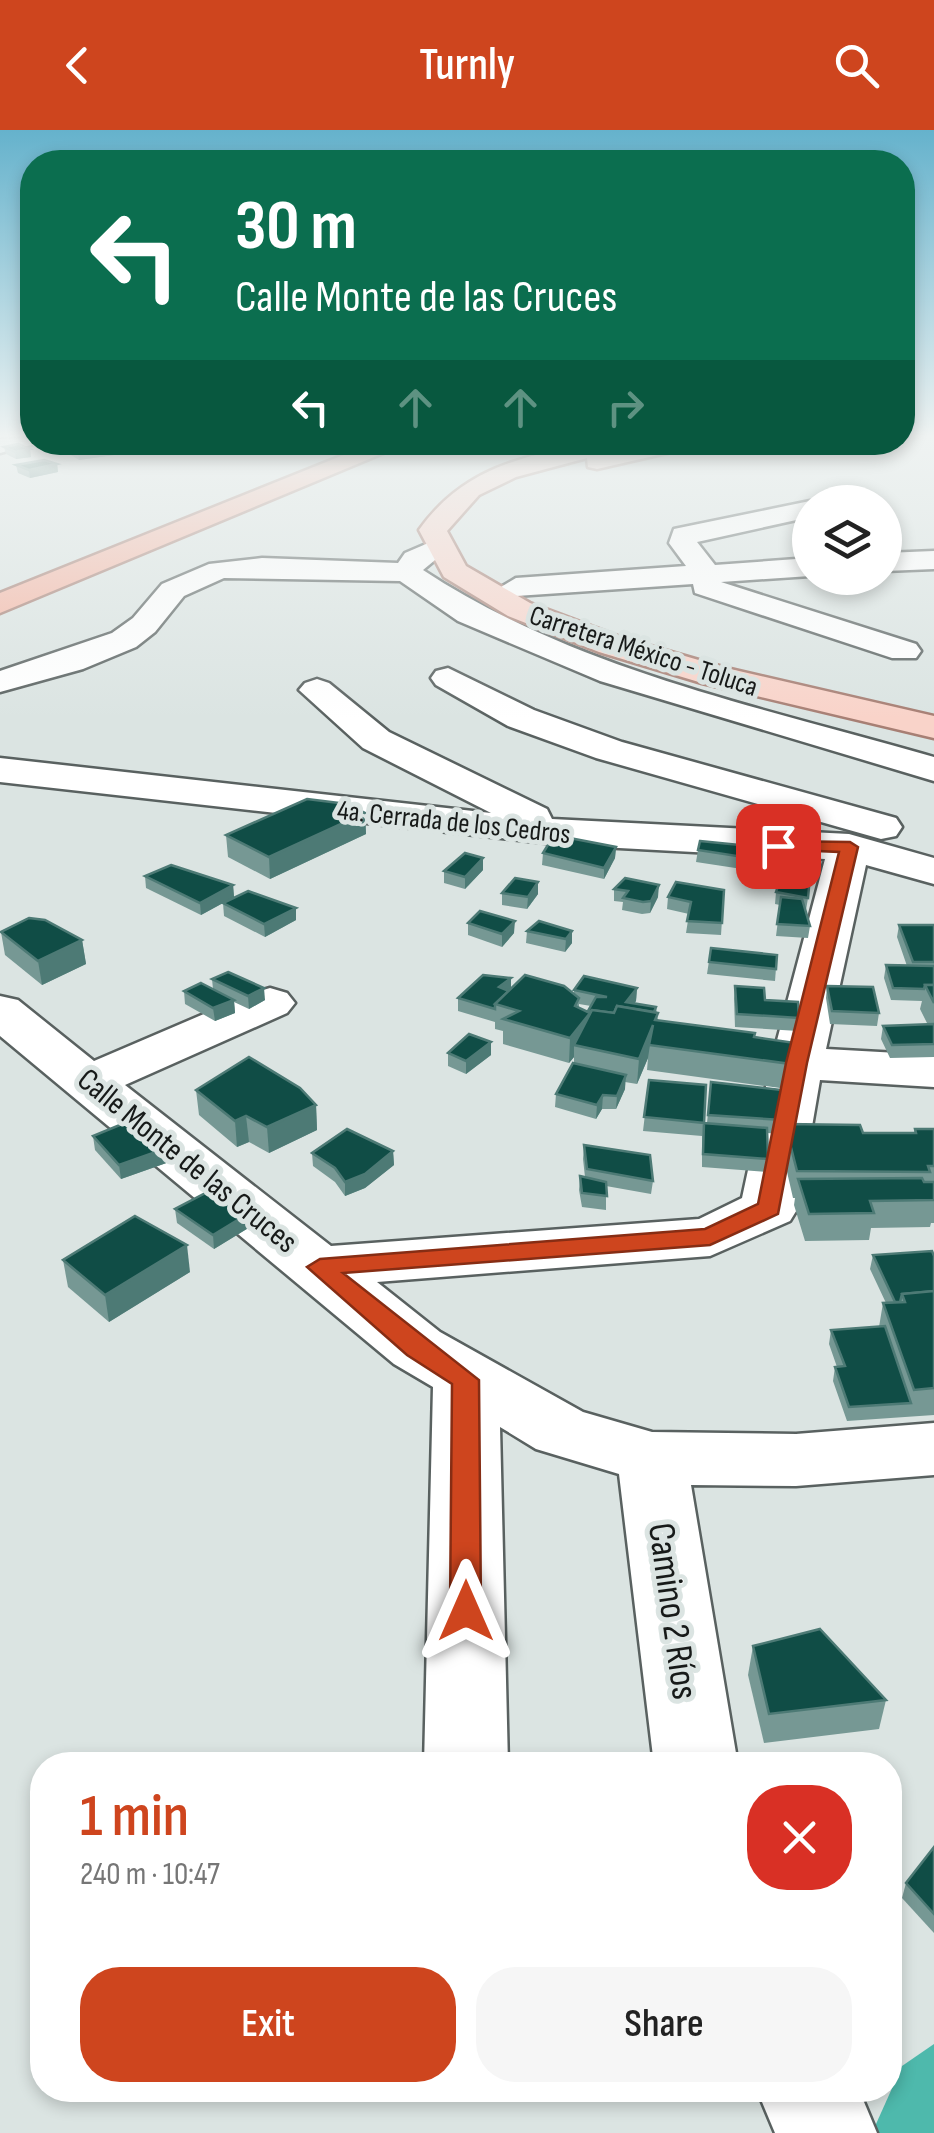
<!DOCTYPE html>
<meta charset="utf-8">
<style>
body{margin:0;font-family:"Sofia Sans Condensed",sans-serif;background:#f6f6f6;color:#222;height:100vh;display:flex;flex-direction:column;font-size:38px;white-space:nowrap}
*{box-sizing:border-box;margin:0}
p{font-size:32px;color:#767676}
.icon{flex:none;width:55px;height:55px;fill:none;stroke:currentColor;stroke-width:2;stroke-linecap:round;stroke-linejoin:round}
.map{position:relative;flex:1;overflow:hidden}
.panel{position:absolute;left:30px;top:1622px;width:872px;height:350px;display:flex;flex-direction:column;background:#fff;border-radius:40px;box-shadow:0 5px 15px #0003}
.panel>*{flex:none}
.guide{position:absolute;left:20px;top:20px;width:895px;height:305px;border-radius:40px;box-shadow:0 5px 15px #0003;background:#0b6e4f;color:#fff;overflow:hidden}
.controls{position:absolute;left:792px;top:355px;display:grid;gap:20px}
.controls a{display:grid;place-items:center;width:110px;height:110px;border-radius:50%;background:#fff;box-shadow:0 5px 15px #0003;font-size:50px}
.pin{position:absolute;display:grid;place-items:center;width:85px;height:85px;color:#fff;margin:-42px;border-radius:20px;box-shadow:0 5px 15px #0006}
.me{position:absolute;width:110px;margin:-55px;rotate:0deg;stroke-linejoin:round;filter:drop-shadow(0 0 8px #0008)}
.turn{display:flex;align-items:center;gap:35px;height:210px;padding:0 50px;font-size:45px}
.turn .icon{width:130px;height:130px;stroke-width:2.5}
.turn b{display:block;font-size:70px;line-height:85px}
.lanes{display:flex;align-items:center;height:95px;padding:0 50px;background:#0003;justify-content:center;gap:50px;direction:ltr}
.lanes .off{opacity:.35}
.round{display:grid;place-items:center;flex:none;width:105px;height:105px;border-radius:40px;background:#f6f6f6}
.overview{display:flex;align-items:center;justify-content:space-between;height:170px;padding:0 50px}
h1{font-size:60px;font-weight:600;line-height:75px;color:#ce451e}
.primary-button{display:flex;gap:20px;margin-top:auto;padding:20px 50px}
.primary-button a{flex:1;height:115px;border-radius:40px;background:#ce451e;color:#fff;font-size:40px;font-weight:600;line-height:115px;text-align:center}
.primary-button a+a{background:#f6f6f6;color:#222}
header{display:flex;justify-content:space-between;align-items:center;height:130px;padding:0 50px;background:#ce451e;color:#fff;font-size:45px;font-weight:600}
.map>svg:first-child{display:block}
</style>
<header><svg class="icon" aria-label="back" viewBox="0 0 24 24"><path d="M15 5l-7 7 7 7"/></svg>Turnly<svg class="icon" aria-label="search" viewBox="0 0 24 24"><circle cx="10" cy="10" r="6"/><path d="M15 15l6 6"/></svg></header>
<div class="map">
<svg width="934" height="2003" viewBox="0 0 934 2003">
<rect width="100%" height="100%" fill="#dbe4e2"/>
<path fill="#4eb9ac" d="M934,1914V2003H872L902,1936Z"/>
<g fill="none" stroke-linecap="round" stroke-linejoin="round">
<g stroke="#596160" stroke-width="5">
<g id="minor">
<path d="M32,308V312H42L0,323V309Z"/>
<path d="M810,371L816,372H810V387L697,412L715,435L810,428V446L721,452L916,514L921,521L916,528H892L695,463L693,454L516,466L501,457L516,448L686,436L669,413L674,399Z"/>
<path d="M433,411L447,420L423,440C575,540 761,577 934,627V651L600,551L458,491L400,451L224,448L184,466L155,502L136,517L83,539L0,562V541L112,503L133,488L162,454L209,434L262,428L398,433L405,423Z"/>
<path d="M934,421V439L885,441V423Z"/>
<path d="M448,538L534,580L622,612L896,688L902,697L896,706L881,709L596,628L508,596L436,555L431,548L436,541Z"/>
<path d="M317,549L329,553L389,602L547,679L552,689L849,704L934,728V754L866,735L826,919L934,925V957L820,950L798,1078L790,1091L710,1126L377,1152L440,1202L583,1282L652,1302L796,1304L934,1293V1345L796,1356L691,1355L738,1635H654L619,1344L536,1319L500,1297L508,1635H424L433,1257L394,1234L0,906V866L18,870L94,931L253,863L270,858L287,863L295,873L287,883L125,955L331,1116L699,1089L742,1068L771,933L825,729L563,715L0,652V628L491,683L363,618L299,560L305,553Z"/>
<path d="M757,1960H859L877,2003H775Z"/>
</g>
</g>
<g stroke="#a77f74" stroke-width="5">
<path id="major" d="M594,312H697L693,317L597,339L588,337L587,328L516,347L479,365L447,401L466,436L530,473L623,508L726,538L934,586V608L702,553L599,522L508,486L444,447L419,400C464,337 522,327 594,312Z"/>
</g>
<g stroke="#a77f74" stroke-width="5">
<path id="highway" d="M376,312H410L0,483V463Z"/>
</g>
<use href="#minor" fill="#fff" fill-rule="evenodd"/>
<use href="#major" fill="#f9d3c9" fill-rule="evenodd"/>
<use href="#highway" fill="#f5b6a5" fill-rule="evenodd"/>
</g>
<g fill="#769894" fill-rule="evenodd">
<path d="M104,312H143L144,318L121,321V324L79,330L71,325L70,317Z"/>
<path d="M180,312H209L211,321L188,324L181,319Z"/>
<path d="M4,317L30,319L31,327L16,329L6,324Z"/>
<path d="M57,334L58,342L30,348L18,343L16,335Z"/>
<path d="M365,683L366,704L270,749L228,727L226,705Z"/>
<path d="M750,716L749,728L742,739L696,732L698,720Z"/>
<path d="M616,717L615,728L604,749L542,735L543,723Z"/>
<path d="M483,740L465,759L444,753V741Z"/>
<path d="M145,746L233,755L234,767L201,785L146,758Z"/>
<path d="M614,759L658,767L650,783L642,784L622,780L623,772L614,771Z"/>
<path d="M724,760L721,805L686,803L689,784L667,779L668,767Z"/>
<path d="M776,762L808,768L806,780L810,796L808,808L776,806L780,775L775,774Z"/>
<path d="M502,763L538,764L527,779L502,775Z"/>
<path d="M223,773L296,778V790L265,807L224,786Z"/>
<path d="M539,791L572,813L565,822L526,813L527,801Z"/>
<path d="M468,793L514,803L502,817L468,805Z"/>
<path d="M899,795H934V927L890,928L881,909L883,896L928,895L920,879L922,871L891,870L884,848L886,835L907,836L897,807Z"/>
<path d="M1,802L82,810L86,834L42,855L5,825Z"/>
<path d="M711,818L777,825L775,851L707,844Z"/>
<path d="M212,849L265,870L249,879L234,872L235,883L215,891L185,874L184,861L213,859Z"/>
<path d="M735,856L799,888L798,901L735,897L734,869Z"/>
<path d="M827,856L879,883L877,896L830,894L826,868Z"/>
<path d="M637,858L636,871L634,873L656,877L658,890L795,913L787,959L647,940L648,928L637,954L625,952V959L616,979H602L596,989L555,977L556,964L574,933V927L569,933L503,914V901L495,899V892L458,881V868L511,859L574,864V860ZM579,874L591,876L588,883L579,878Z"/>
<path d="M448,923L491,925L466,944L448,936Z"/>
<path d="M649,950L704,993H707L711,952L782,990L780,1004L767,1003L768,1029L766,1042L702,1037V1006L643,1001Z"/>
<path d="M196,960L316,975L317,1000L269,1023L249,1012L237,1017L199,985Z"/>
<path d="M785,994L863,1003H914L915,999H934V1093H931L930,1097L871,1098L869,1110L805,1111L794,1075L795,1068H793L782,1020Z"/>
<path d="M93,1006L172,1031L121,1049L95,1020Z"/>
<path d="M584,1015L653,1051L651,1064L606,1056V1080L582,1077L579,1060L580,1046L585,1047L583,1029Z"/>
<path d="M393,1021L394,1035L365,1058L345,1066L335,1052L313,1036L312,1023Z"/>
<path d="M175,1079L249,1083L250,1097L214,1119L177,1093Z"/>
<path d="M873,1125L934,1126V1285L847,1291L833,1251L835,1237H837L829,1214L831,1200L879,1197L883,1173H886L870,1139Z"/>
<path d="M63,1130L190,1142L109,1192L68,1157Z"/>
<path d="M753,1516L886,1570L879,1599L764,1613L748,1545Z"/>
<path d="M934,1717V1803L902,1768L906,1753Z"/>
</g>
<g fill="#4d7a75">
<path d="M128,312H143L144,318L122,321L121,314Z"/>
<path d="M210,314L211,321L188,324V316Z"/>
<path d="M120,316L121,324L79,330L78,322Z"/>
<path d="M30,319L31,327L16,329L15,322Z"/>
<path d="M57,334L58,342L30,348L29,340Z"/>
<path d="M365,683L366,704L270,749L269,727Z"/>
<path d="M750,716L749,728L742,739L743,727Z"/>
<path d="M616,717L615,728L604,749V738Z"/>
<path d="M483,728V740L465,759V747Z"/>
<path d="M538,752V764L527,779L528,767Z"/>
<path d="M233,755L234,767L201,785L200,773Z"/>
<path d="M659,755L658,767L650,783L651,771Z"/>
<path d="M296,778V790L265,807L264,794Z"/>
<path d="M515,791L514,803L502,817V804Z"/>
<path d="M572,801V813L565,822L566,809Z"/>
<path d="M82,810L86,834L42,855L38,831Z"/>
<path d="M511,848V861L499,857Z"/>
<path d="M264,858L265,870L249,879L248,866Z"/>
<path d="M637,858L636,871L626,885V872Z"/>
<path d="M234,870L235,883L215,891L213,878Z"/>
<path d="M590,883L574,915V927L569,933L570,908Z"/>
<path d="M653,895L648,928L637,954L639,929Z"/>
<path d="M491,912V925L466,944V931Z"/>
<path d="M626,945L625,959L616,979L617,966Z"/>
<path d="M603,965L602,979L596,989L597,975Z"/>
<path d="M316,975L317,1000L269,1023L267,997Z"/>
<path d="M246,986L249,1012L237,1017L235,991Z"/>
<path d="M170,1017L172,1031L121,1049L119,1035Z"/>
<path d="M393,1021L394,1035L365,1058L345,1066V1052Z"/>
<path d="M249,1083L250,1097L214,1119L213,1105Z"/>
<path d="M187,1115L190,1142L109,1192L105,1165Z"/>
</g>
<g fill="#104d46" stroke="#4d7a75" stroke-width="2.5">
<path d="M104,312H114L120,316L78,322L70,317Z"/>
<path d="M182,312H209L210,314L188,316Z"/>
<path d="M18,314L30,319L15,322L4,317Z"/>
<path d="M44,330L57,334L29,340L16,335Z"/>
<path d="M307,669L347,674L365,683L269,727L226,705Z"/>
<path d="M554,705L616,717L604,738L543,723Z"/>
<path d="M700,711L750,716L743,727L698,720Z"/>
<path d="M465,723L483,728L465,747L444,741Z"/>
<path d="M171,735L233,755L200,773L145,746Z"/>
<path d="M783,741L810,746L808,768L776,762Z"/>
<path d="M515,748L538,752L528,767L502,763Z"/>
<path d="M625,748L659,755L651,771L643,772L623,768L628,761L614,759Z"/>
<path d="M676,752L724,760L722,793L687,791L691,772L668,767Z"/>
<path d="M248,761L296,778L264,794L223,773Z"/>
<path d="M781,767L802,769L810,796L777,794Z"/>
<path d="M480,781L515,791L502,804L468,793Z"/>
<path d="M29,788L45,790L82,810L38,831L1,802Z"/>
<path d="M539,791L572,801L566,809L527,801Z"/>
<path d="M899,795H934V832H913Z"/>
<path d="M711,818L777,825L776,839L709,832Z"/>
<path d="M886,835L934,836V855H925L924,859L893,858Z"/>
<path d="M228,842L264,858L248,866L212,849Z"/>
<path d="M483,845L511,848L499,857L509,861L495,874V879L458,868Z"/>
<path d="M525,845L564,856L579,868L575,876L590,883L570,908L503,889L519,881L495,874Z"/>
<path d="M584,846L637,858L626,872L656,877L654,882L617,876L614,883L592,880L591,881H588L596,867H607L574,860Z"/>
<path d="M201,853L234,870L213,878L184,861Z"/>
<path d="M925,855H934V873Z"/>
<path d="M735,856L764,858L765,870L798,872L799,888L737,884Z"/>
<path d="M827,856L873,857L879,883L832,881Z"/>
<path d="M617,876L658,883L655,890L755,903L754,907L795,913L791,934L649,915L653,895L639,929L574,915L592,880L614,883Z"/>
<path d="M934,894V914L892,915L883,896Z"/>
<path d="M469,904L491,912L466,931L448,923Z"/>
<path d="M249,927L300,958L316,975L267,997L246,986L235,991L196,960Z"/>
<path d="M573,933L626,945L617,966L603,965L597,975L556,964Z"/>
<path d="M649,950L706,955L704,993L767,998L768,1029L703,1024L704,993L644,987Z"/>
<path d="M711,952L782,960V990L708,985Z"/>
<path d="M132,990L170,1017L119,1035L93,1006Z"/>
<path d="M785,994L860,995L863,1003H916L915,999H934V1036H928L930,1042L797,1041Z"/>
<path d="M347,999L393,1021L365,1044L345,1052L335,1038L312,1023Z"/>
<path d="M584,1015L650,1025L653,1051L587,1039Z"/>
<path d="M580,1046L606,1052L607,1066L582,1063Z"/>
<path d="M922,1048L924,1052H934V1070L870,1071L874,1083L809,1084L798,1049Z"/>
<path d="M217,1057L249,1083L213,1105L175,1079Z"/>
<path d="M135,1086L187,1115L105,1165L63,1130Z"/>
<path d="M932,1121L934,1126V1161L902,1164L900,1172H895L873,1125Z"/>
<path d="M934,1161V1258L914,1260L883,1173L905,1172L902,1164Z"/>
<path d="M885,1196L911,1273L849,1277L835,1237L845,1236L831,1200Z"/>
<path d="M820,1499L886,1570L769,1584L753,1516Z"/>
<path d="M934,1717V1784L906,1753Z"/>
</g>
<linearGradient id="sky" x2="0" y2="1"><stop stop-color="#65b2cc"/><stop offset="0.52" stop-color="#eff3f2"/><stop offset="1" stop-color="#eff3f2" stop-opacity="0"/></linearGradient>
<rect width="934" height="589" fill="url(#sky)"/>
<path fill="#ce451e" stroke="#862d14" stroke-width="2.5" d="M778,711L850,712L858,717L807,933L778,1084L710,1115L343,1143L479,1250L481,1481L477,1490L466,1494L454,1490L450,1481L452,1254L407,1225L307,1137L320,1129L705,1099L758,1074L786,933L839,722L772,719V712Z"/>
<g text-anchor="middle" stroke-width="10" stroke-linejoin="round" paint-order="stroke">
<g font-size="28" fill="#171a19" stroke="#dbe4e2">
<text transform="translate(644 520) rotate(18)" y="10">Carretera México - Toluca</text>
<text transform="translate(454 691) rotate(6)" y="10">4a. Cerrada de los Cedros</text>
</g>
<g font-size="32" fill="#171a19" stroke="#dbe4e2">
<text transform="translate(188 1030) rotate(39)" y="11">Calle Monte de las Cruces</text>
</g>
<g font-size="38" fill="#171a19" stroke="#dbe4e2">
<text transform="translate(674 1481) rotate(82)" y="13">Camino 2 Ríos</text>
</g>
</g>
</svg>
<div class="controls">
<a><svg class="icon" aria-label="layers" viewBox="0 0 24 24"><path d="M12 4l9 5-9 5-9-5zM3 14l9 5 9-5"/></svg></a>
</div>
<div class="pin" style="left:778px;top:716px;background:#d93025"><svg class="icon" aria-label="arrive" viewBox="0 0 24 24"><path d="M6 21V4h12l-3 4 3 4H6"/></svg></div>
<svg class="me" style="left:466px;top:1481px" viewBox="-20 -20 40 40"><path d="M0-17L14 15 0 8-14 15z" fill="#ce451e" stroke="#fff" stroke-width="4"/></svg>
<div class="guide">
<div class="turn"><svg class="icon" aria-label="left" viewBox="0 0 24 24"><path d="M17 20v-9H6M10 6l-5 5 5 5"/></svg><div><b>30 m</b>Calle Monte de las Cruces</div></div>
<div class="lanes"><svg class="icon" aria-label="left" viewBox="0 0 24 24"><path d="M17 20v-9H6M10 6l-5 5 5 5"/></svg><svg class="icon off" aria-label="ahead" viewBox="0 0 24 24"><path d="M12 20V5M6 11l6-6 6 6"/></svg><svg class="icon off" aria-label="ahead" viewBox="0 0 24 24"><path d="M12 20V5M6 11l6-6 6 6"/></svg><svg class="icon off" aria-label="right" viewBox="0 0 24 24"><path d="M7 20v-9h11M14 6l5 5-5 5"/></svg></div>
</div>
<section class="panel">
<div class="overview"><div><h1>1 min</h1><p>240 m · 10:47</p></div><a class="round" style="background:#d93025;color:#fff"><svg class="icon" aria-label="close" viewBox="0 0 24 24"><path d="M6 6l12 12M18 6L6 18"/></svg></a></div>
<div class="primary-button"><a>Exit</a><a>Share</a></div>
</section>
</div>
